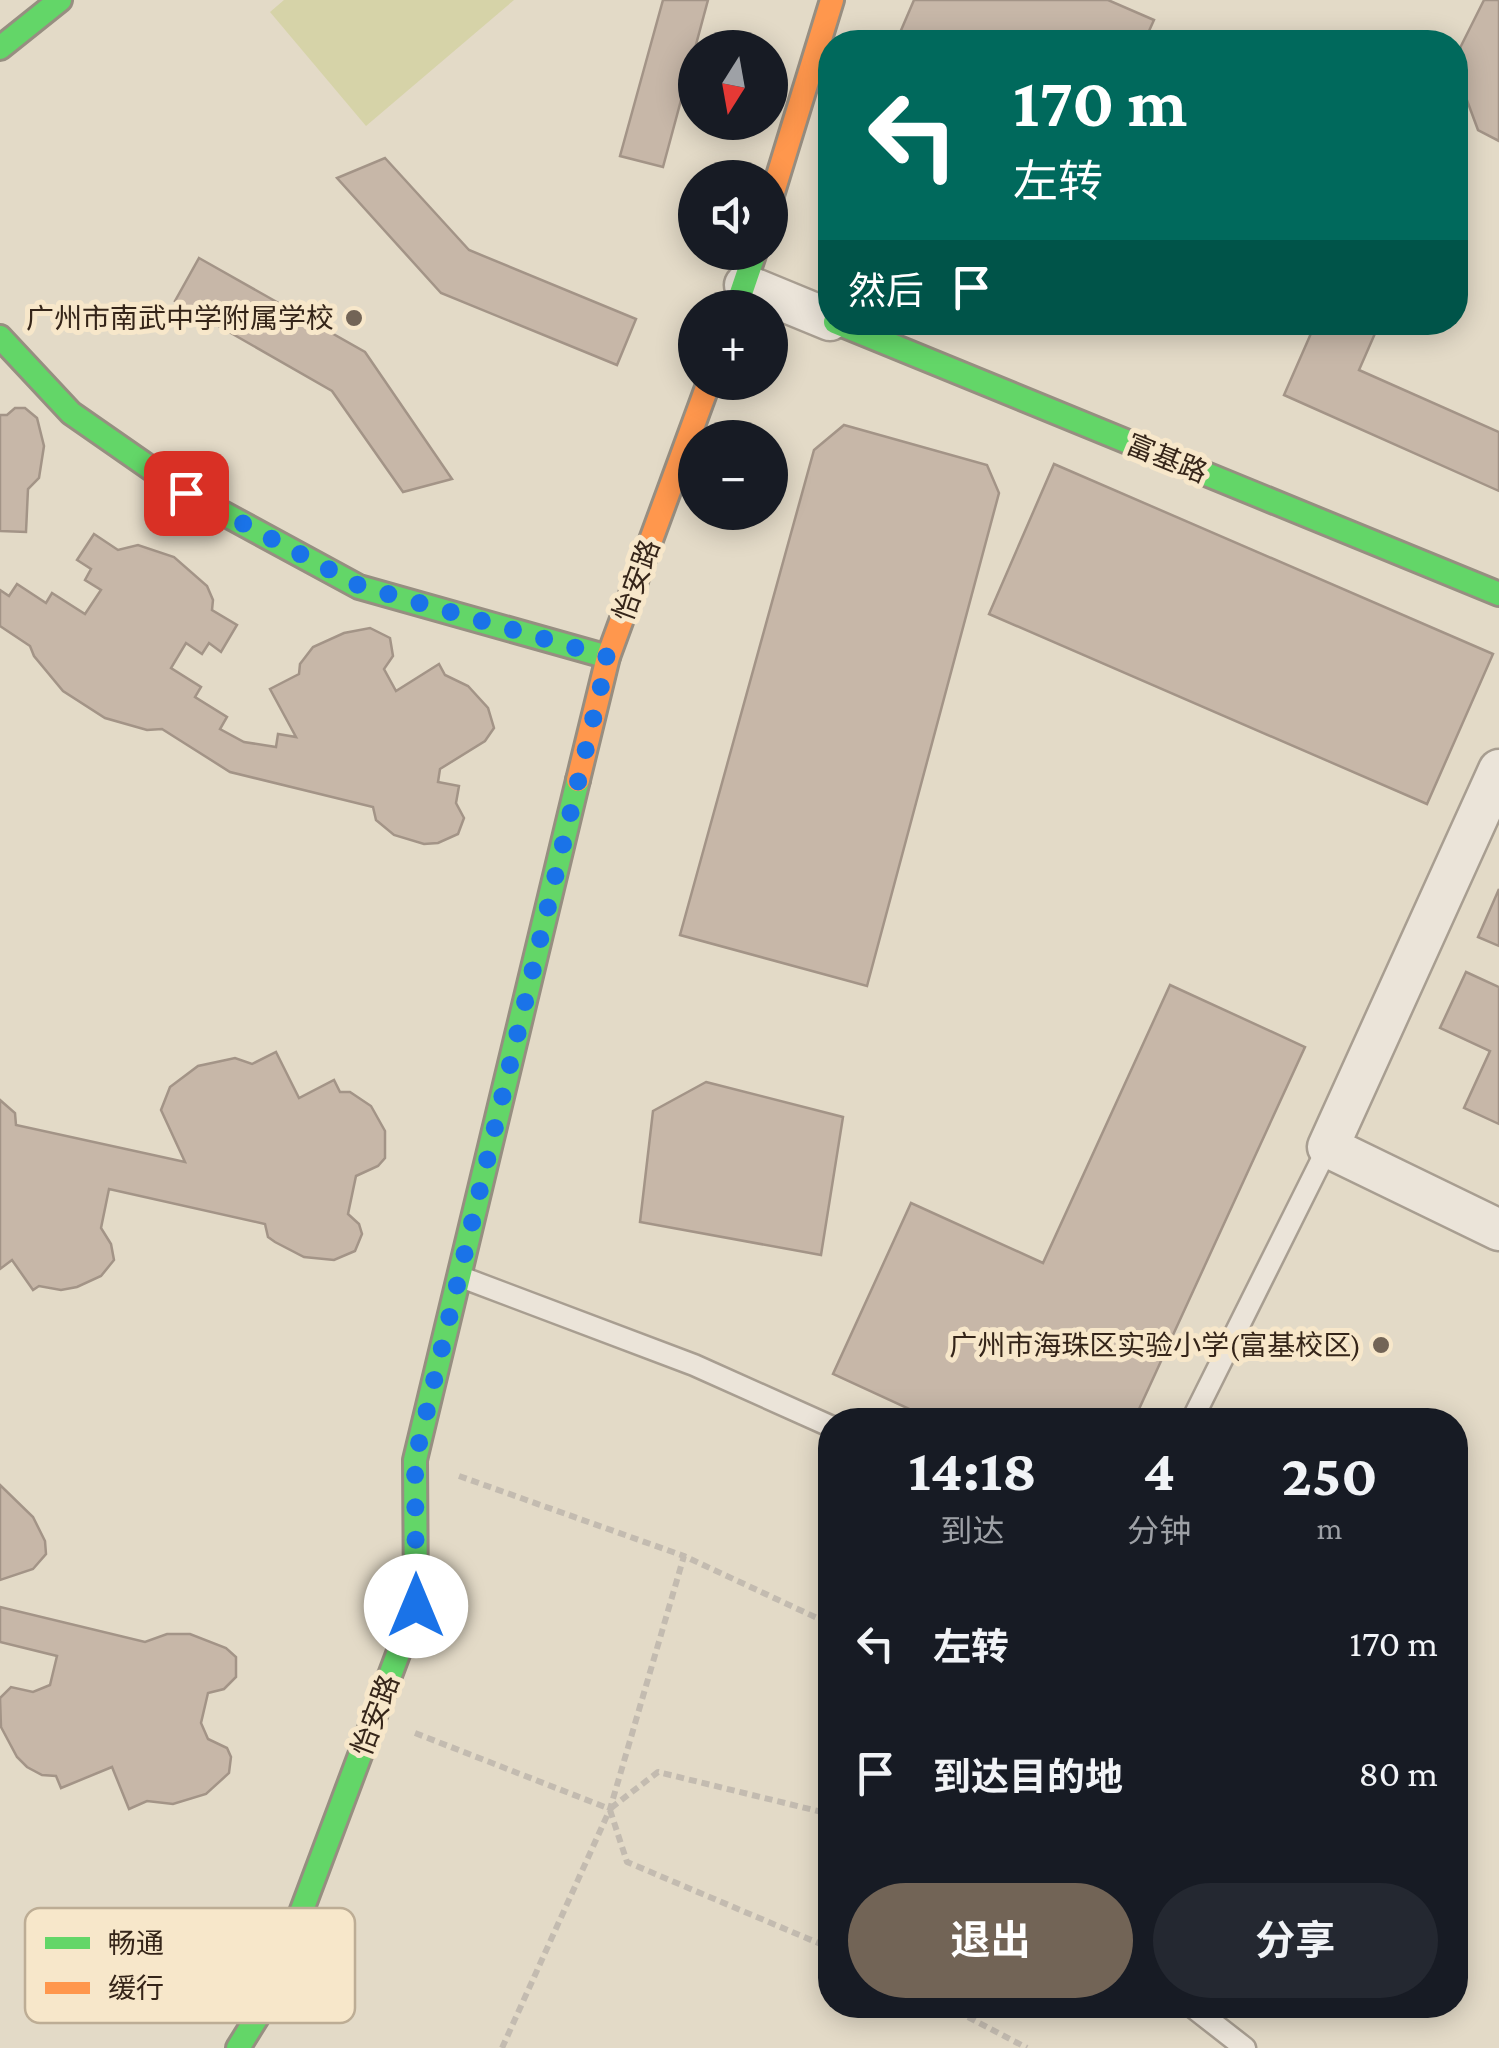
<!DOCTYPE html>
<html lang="zh">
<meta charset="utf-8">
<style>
body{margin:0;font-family:"Crimson Pro","Noto Sans SC",serif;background:#242831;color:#f1f3f6;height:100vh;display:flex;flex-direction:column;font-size:38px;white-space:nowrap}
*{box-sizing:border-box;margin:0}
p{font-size:32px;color:#9ea1a6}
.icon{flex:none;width:55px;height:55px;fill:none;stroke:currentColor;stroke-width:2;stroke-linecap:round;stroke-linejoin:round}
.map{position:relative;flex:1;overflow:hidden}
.side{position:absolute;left:818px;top:1408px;width:650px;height:610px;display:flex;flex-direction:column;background:#171b24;border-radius:40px;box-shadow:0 5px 25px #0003}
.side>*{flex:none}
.banner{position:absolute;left:818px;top:30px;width:650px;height:305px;border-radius:40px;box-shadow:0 5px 25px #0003;background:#00695c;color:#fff;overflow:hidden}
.needle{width:65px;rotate:191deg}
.tools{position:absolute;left:678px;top:30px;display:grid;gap:20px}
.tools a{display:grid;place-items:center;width:110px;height:110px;border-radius:50%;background:#171b24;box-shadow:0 5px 25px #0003;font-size:50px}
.pin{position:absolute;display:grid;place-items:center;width:85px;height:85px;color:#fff;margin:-42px;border-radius:20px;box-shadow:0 5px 15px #0006}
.me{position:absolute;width:110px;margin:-55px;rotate:0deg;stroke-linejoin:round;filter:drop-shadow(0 0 8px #0008)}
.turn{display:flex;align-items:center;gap:35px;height:210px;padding:0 30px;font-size:45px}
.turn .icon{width:130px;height:130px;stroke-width:2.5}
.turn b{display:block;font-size:70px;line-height:85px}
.then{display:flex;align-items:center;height:95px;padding:0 30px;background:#0003;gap:20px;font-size:38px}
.eta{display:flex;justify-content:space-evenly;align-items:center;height:170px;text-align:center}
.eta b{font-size:60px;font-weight:700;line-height:70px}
.cta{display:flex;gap:20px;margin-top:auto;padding:20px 30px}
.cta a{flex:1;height:115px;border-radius:60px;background:#726456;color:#fff;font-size:40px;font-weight:700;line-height:115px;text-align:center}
.cta a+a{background:#242831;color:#f1f3f6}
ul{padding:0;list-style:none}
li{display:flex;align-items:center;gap:30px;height:130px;padding:0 30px}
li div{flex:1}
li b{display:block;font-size:38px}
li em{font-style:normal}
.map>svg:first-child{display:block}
</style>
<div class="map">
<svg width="1499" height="2048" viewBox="0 0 1499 2048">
<rect width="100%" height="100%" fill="#e3dac7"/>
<path fill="#d6d3a8" d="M284,0H514L366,126L270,12Z"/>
<g fill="#c7b7a8" stroke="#a39487" stroke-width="2.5">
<path d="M663,0H708L663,167L620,156Z"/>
<path d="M914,0H1108L1154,20L1144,42H896Z"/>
<path d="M1484,0H1499V141L1478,130L1455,68V58Z"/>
<path d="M385,158L469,250L636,319L617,365L441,293L337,178Z"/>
<path d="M199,258L365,352L452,479L403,492L332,391L175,301Z"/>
<path d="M1316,322H1380L1359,370L1499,432V491L1284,395Z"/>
<path d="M15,408H25L37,418L44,446L39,478L28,489L26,532L0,531V415H7Z"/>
<path d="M844,425L987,465L999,493L867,986L680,935L814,450Z"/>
<path d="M1054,464L1493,654L1427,804L989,614Z"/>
<path d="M94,534L118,550L138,545L174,557L207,586L213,600L212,610L237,625L221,652L209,643L202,654L186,643L171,668L201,687L195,697L227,717L220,729L244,742L276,747L278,734L296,737L270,689L299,674L300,664L313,647L344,633L370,628L390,638L393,656L384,669L396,691L439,664L445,675L468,686L488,708L494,728L485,741L440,769L438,782L459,786L456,803L464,818L458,834L438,843L424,844L394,835L376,820L373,807L230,772L162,729L147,730L105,718L63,691L34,656L30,646L0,626V590L9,596L17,584L46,603L52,593L85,614L101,590L85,580L91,569L77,560Z"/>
<path d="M1499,889V946L1478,937Z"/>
<path d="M1466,972L1499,987V1124L1464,1108L1490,1051L1440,1028Z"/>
<path d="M1170,985L1305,1047L1134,1420H933L833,1374L911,1203L1043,1263Z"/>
<path d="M276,1052L299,1098L334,1080L340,1092H350L371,1106L385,1131V1158L378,1166L356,1176L348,1214L359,1224L362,1234L355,1251L334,1260L304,1257L275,1242L268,1237L265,1224L109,1189L101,1228L111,1244L114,1260L101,1276L77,1287L61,1290L39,1286L33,1290L12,1260L0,1269V1100L15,1113L16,1125L185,1162L161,1110L170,1087L198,1066L235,1058L252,1064Z"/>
<path d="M706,1082L843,1117L821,1255L640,1222L653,1111Z"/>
<path d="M0,1485L33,1517L45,1541L46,1554L33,1569L0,1580Z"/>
<path d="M0,1607L145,1642L167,1634H190L226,1648L236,1657V1677L224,1689L208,1693L201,1723L208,1739L227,1748L231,1757L229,1773L206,1794L173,1804L147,1801L129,1809L112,1767L61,1788L56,1776L42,1775L27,1767L17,1757L1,1727L0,1698L11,1687L33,1692L50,1685L57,1656L0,1642Z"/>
</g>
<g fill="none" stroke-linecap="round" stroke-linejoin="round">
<g stroke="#a89e91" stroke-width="25">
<g id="lane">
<path d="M461,1277L694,1365L830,1426"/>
<path d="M1192,1420L1328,1147"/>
<path d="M1190,2005L1245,2048"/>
</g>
</g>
<g stroke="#a89e91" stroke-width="45">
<g id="street">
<path d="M745,285L830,320"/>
<path d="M1499,770L1328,1147L1499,1230"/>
</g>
</g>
<g stroke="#978e81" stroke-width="28">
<g id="fast">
<path d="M0,48L60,0"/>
<path d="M736,308L755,252"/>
<path d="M835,322L1499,594"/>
<path d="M0,337L71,413L186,493L359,587L608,657"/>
<path d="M238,2048L269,1998L416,1606L415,1460L578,780"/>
</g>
</g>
<g stroke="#978e81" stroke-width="28">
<g id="slow">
<path d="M770,202L832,0"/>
<path d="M578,780L608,657L709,382"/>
</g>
</g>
<g stroke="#c3bbb0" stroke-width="6" stroke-dasharray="8 5" stroke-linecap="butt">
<path d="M459,1476L684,1556"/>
<path d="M415,1733L610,1809"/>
<path d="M611,1808L658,1772L830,1814"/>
<path d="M610,1810L627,1862L830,1948"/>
<path d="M945,2005L1027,2048"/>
<path d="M502,2048L610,1809L684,1556L830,1624"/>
</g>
<use href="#lane" stroke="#ebe4d9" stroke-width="20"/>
<use href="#street" stroke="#ebe4d9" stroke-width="40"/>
<use href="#fast" stroke="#63d668" stroke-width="22"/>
<use href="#slow" stroke="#ff974d" stroke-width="22"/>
</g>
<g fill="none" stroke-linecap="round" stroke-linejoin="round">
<path stroke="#1a73e8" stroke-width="18" stroke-dasharray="0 32.4" d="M186,493L360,586L608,657L415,1460L416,1606"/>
</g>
<g fill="#726456" stroke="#f7e7ca" stroke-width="4">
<circle cx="354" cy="318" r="10"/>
<circle cx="1381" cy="1345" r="10"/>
</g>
<g text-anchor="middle" stroke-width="10" stroke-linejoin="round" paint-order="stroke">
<g font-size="28" fill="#352519" stroke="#f7e7ca" text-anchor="end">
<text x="334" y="328">广州市南武中学附属学校</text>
<text x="1361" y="1355">广州市海珠区实验小学(富基校区)</text>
</g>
<g font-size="28" fill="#352519" stroke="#f7e7ca">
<text transform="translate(1167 458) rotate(22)" y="10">富基路</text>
<text transform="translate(636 580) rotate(-70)" y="10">怡安路</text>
<text transform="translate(375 1715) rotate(-69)" y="10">怡安路</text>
</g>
</g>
<rect x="25" y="1908" width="330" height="115" rx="15" fill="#f7e7ca" stroke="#bdad95" stroke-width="2.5"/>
<rect x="45" y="1937" width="45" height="12" fill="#63d668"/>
<rect x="45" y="1982" width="45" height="12" fill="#ff974d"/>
<g font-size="28" fill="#352519">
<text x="108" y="1953">畅通</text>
<text x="108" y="1998">缓行</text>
</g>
</svg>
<div class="tools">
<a><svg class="needle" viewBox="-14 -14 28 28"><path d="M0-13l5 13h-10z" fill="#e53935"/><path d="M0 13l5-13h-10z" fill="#9ea1a6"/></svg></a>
<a><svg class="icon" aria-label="sound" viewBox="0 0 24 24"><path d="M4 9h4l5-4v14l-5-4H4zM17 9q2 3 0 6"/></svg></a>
<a>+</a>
<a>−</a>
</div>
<div class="pin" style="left:186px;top:493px;background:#d93025"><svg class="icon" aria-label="arrive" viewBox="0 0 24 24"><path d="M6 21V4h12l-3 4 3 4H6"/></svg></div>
<svg class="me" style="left:416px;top:1606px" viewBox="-20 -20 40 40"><circle r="19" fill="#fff"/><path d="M0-13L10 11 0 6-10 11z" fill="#1a73e8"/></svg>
<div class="banner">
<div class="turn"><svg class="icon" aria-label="left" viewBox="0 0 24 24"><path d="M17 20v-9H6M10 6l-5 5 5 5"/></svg><div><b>170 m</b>左转</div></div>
<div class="then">然后<svg class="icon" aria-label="arrive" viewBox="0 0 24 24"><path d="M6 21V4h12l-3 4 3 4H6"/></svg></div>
</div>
<section class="side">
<div class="eta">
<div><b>14:18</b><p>到达</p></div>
<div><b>4</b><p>分钟</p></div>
<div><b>250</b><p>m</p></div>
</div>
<ul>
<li><svg class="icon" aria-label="left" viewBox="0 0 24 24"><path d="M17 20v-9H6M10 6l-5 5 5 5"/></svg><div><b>左转</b></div><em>170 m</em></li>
<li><svg class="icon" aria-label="arrive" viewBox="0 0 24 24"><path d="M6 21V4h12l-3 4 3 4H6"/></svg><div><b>到达目的地</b></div><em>80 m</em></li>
</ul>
<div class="cta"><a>退出</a><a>分享</a></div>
</section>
</div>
